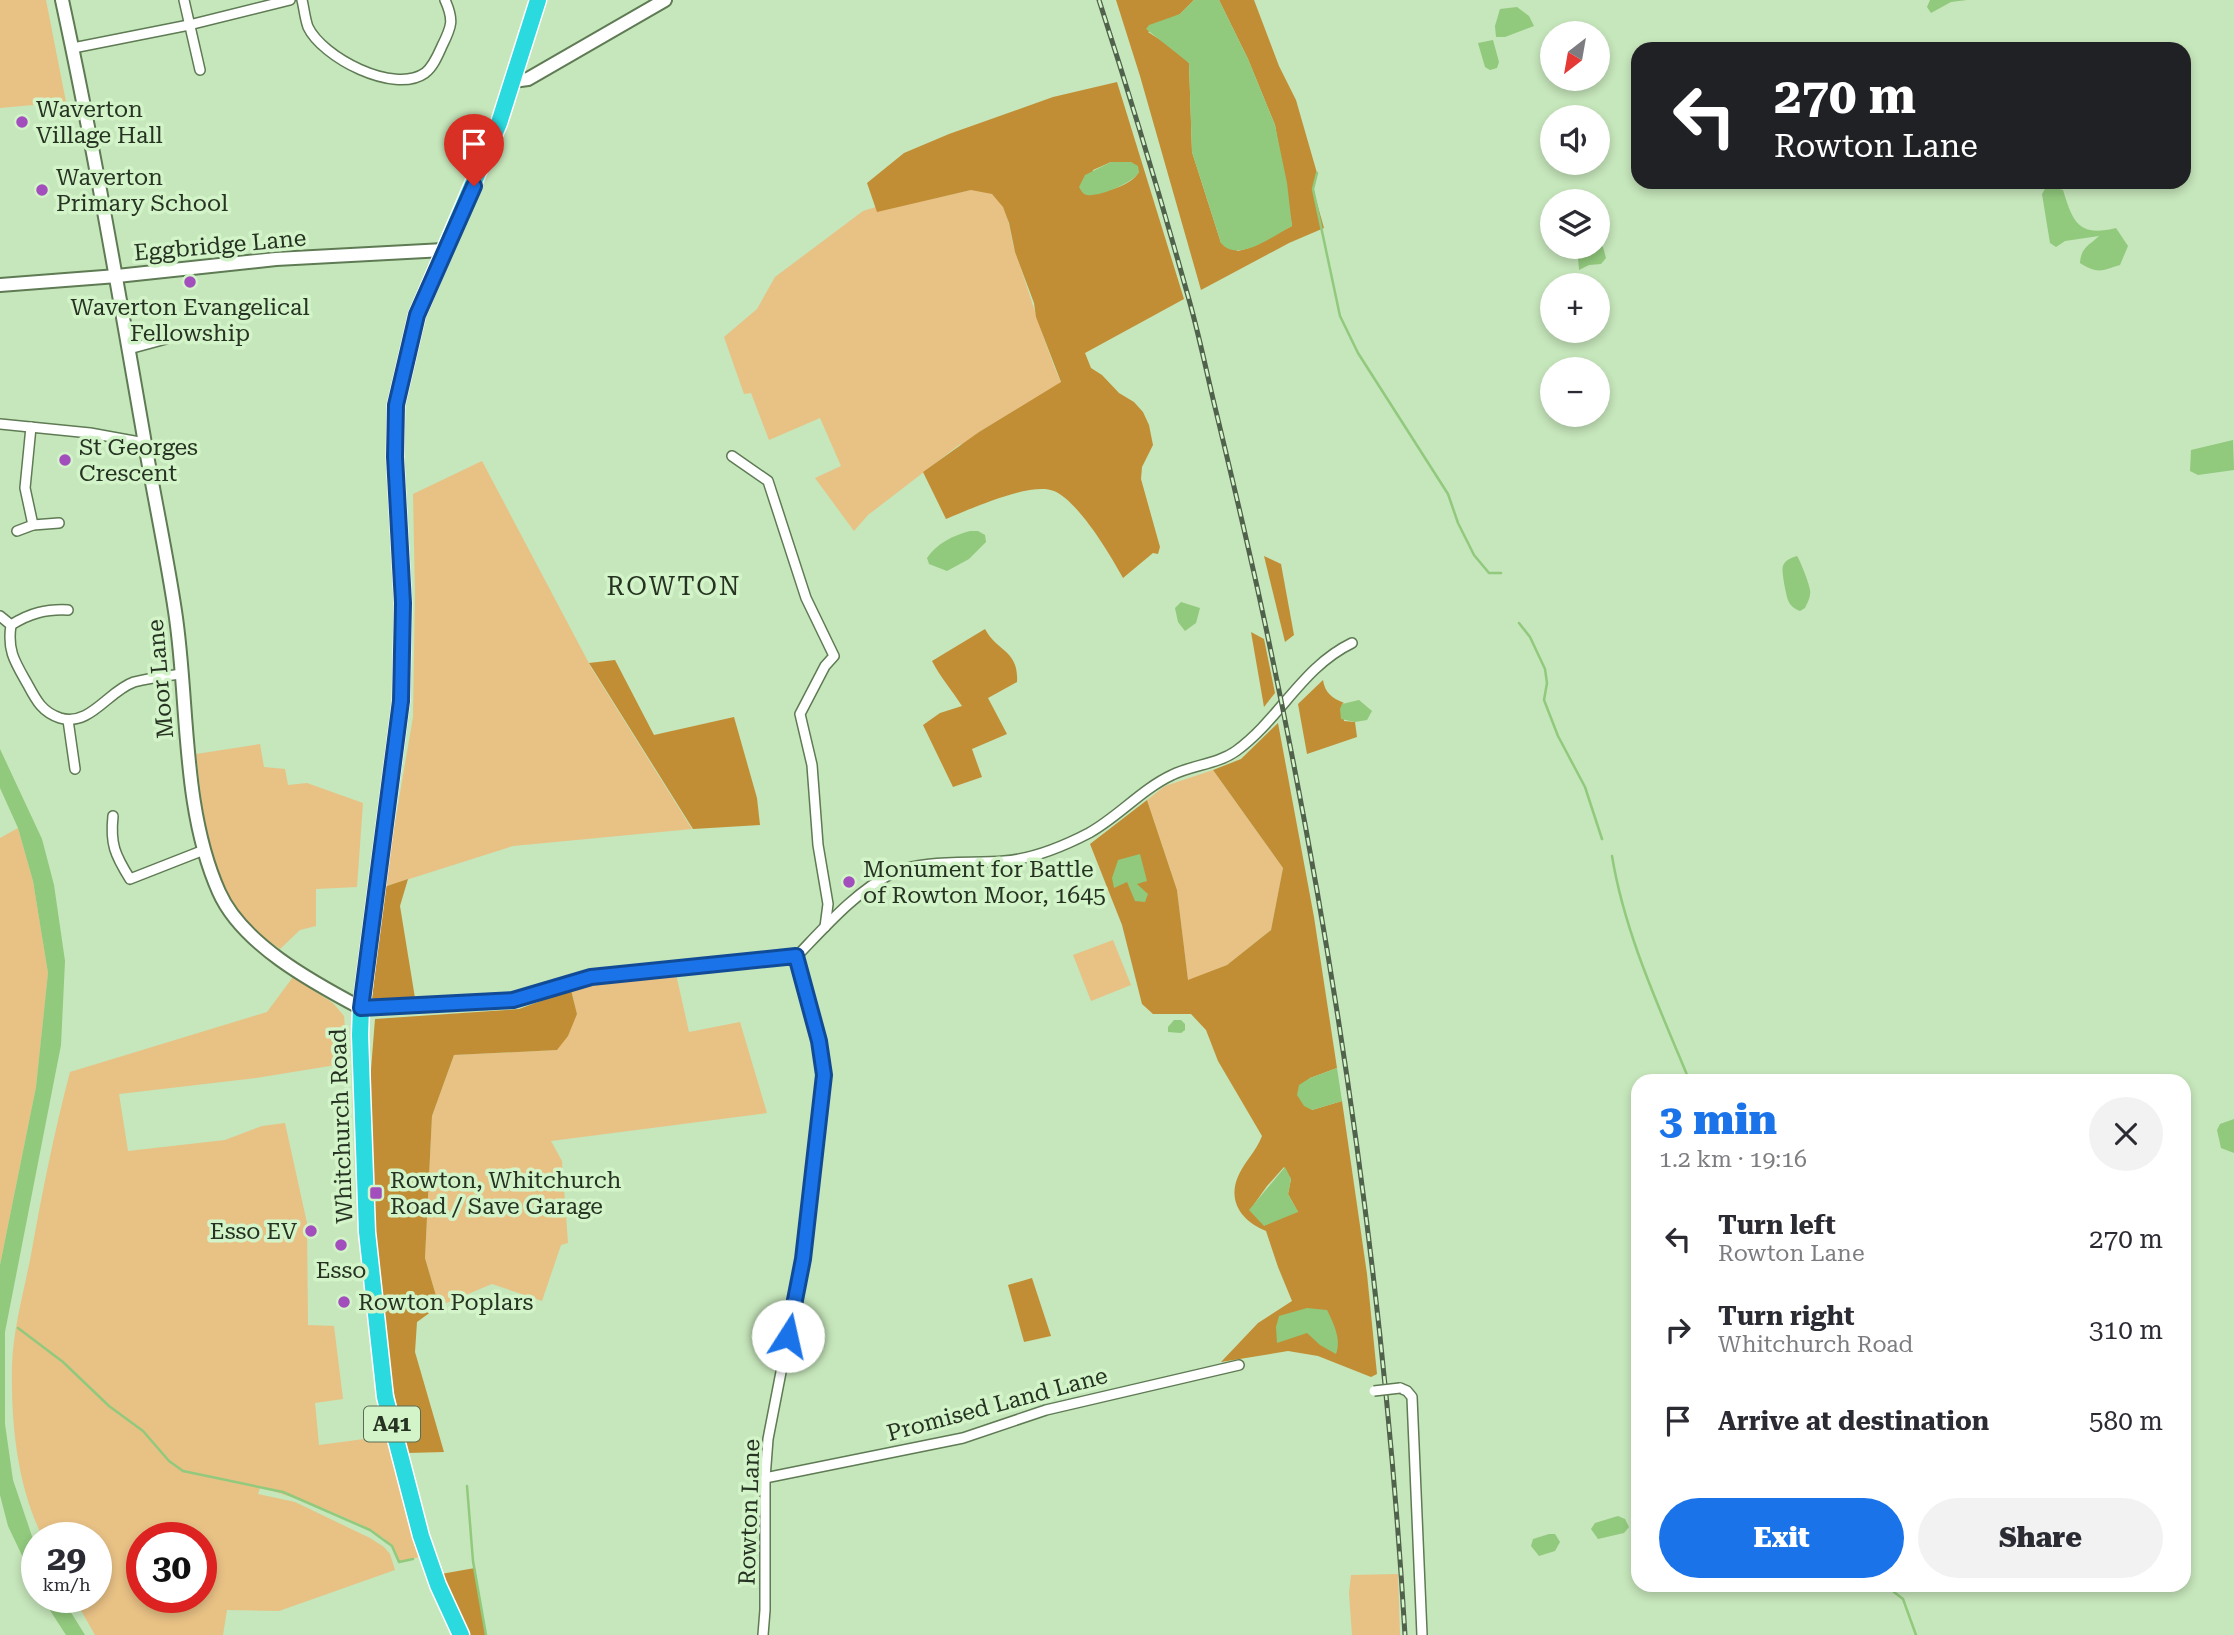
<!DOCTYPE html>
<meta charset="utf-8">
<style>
body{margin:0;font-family:"Roboto Serif",serif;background:#f2f2f3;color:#2b2b33;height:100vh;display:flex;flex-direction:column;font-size:26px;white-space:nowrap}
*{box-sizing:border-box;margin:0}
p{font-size:23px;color:#7c7c81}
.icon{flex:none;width:38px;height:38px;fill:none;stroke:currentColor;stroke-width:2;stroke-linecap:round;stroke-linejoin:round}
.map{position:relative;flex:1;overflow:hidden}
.details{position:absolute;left:1631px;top:1074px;width:560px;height:518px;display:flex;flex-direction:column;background:#fff;border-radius:21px;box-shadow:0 4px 10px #0003}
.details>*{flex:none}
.banner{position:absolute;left:1631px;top:42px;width:560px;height:147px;border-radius:21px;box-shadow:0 4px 10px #0003;background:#202124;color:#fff;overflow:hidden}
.needle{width:46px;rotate:211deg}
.controls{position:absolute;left:1540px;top:21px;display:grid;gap:14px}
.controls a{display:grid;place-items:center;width:70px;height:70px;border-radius:50%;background:#fff;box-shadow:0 4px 10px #0003;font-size:35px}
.speed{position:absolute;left:21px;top:1522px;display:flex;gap:14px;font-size:35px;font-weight:700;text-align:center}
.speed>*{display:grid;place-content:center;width:91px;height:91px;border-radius:50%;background:#fff;box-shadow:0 4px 10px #0003;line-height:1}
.speed small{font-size:18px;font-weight:400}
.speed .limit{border:10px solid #d22;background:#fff;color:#111}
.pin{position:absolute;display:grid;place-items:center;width:60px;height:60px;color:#fff;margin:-72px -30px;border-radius:50% 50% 50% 0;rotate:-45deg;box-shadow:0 0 7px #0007}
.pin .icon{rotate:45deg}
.me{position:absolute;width:77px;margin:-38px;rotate:10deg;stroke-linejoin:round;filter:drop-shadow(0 0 5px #0008)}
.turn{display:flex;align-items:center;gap:24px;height:147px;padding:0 28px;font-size:32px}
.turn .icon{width:91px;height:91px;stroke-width:2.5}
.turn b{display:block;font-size:49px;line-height:60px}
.round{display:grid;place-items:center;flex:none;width:74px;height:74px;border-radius:37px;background:#f2f2f3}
.summary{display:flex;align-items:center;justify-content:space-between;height:119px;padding:0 28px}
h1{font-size:42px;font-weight:800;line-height:52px;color:#1a73e8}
.button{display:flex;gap:14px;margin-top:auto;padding:14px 28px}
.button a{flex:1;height:80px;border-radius:42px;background:#1a73e8;color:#fff;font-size:28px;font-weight:800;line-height:80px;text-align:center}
.button a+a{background:#f2f2f3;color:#2b2b33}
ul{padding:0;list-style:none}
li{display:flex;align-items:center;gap:21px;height:91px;padding:0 28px}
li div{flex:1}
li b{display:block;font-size:26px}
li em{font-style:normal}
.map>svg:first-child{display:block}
</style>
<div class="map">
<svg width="2234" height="1635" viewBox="0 0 2234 1635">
<rect width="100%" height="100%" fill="#c6e6bb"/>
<g fill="#e8c185" fill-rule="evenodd">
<path d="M0,0H46L66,102L0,108Z"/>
<path d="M971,190C979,190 990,191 996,197C1011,213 1009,235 1016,254C1031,297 1043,340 1061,383L979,432L968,442L959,445L868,515L854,531L815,478L841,466L820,418L769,440L751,393L744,394L724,337L757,309L775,277L863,211L876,207L877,211Z"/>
<path d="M482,461L592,669L692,829L513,846L384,887L413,717L415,594L413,494Z"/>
<path d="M260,744L264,767L285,769L288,785L307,783L363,803L357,887L316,889V926L300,930L280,949C266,939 248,929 238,915C207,875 202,802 196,754Z"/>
<path d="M1213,770L1283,868L1271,930L1227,965L1188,981L1177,890L1147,800L1165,786Z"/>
<path d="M18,828L33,881L48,973L36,1087L0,1265V838Z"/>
<path d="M1113,940L1131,985L1091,1001L1073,955Z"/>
<path d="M676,974L689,1032L740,1022L767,1113L551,1141L562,1161L568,1243L561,1245L542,1301L492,1284L439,1306L425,1258L432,1116L454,1055L557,1050L577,1014L571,990L587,983Z"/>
<path d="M293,977L333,1003L344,1016L348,1063L256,1078L119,1094L128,1151L225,1140L262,1126L285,1123L307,1223L308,1325L334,1326L343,1399L315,1403L319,1445L387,1436L420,1557L399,1562C397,1558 396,1551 393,1547C378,1526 286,1493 260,1488L258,1494L295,1502L370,1538L384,1547L390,1554L395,1570L279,1611L227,1610L223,1635H95L74,1598H96V1538H43C17,1486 11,1424 12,1366C13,1330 24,1291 31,1255C42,1193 54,1133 70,1072L267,1012ZM142,1538H201V1598H142Z"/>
<path d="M1398,1574L1400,1635H1352L1349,1593L1351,1575Z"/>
</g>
<g fill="#c18e35" fill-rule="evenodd">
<path d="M1116,0H1194L1180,14L1148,32L1170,46L1189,63L1192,152L1221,243L1238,251L1249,248L1292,226L1275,125L1248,59L1219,0H1254L1279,66L1296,100L1317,173L1313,189L1324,228L1289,243L1201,290L1140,76Z"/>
<path d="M1117,82L1184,299L1085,353L1091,368L1102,375L1119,393L1134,402L1143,412L1149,425L1153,445L1142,467L1141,479L1160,547L1158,554L1153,553L1123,578C1110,554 1078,501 1054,491C1031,481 968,510 946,519L923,472L979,432L1061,382L1036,317L1034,303L1015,252L1009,223L1003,207L992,194L971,190L877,212L867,183L904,153L949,134L1053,97ZM1111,162H1131L1139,172C1129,188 1105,191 1088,195L1093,170Z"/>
<path d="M1264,556L1281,564L1294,635L1285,642Z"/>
<path d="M985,629C997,652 1019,650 1017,682L988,698L1007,734L972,749L982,777L953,787L923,725L940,713L962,706C952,690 940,677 932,661Z"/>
<path d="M1251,632L1264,639L1275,693L1264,707Z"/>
<path d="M615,660L654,735L734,717L757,798L760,825L693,829L589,663Z"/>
<path d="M1323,680C1325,693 1332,698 1344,703L1342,704L1344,721L1355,722L1357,737L1307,754L1298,704Z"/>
<path d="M1278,723L1314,917L1337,1068L1310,1078L1304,1083L1312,1110L1342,1101L1367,1274L1377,1374L1371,1377L1318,1356L1288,1351L1221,1362L1258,1323L1292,1301L1278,1267L1266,1231C1244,1222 1228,1204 1237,1179C1243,1163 1256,1152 1262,1136L1218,1061L1206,1030L1191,1014H1153L1142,1004L1122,925L1090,844L1147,800L1177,890L1188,980L1227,965L1271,930L1283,868L1213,770L1241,759ZM1284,1167L1291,1179L1288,1194L1298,1212L1250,1210L1267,1186Z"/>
<path d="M408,879L400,906L415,998L372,1000L384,887Z"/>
<path d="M571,990L577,1014L568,1036L557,1050L454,1055L432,1116L425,1258L439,1306L417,1322L415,1352L444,1452L407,1453L384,1346L375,1227L368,1107L375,1019L519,1009Z"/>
<path d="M1032,1278L1051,1336L1024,1342L1008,1285Z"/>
<path d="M475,1568L486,1635H466L441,1574Z"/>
</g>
<g fill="#91c97d">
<path d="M1194,0H1219L1248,59L1275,125L1287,183L1292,226C1274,235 1238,264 1221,243L1192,152L1189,63L1146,29L1149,25L1180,14Z"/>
<path d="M1930,0H1967L1951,2L1931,13L1927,7Z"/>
<path d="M1517,7L1529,16L1534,26L1505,37H1496L1495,26L1500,9Z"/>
<path d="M1493,40L1499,62L1497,68L1490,70L1485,67L1478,43Z"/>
<path d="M1111,162H1131L1138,166L1139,172C1133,183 1099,197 1087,195C1082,194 1081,190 1079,187L1085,175Z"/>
<path d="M2046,187H2053L2063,190C2073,223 2079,237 2116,228L2128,246L2120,265C2102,270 2099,275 2080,263C2081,247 2090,245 2099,236L2065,241L2056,247L2050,243L2042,194Z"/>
<path d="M1598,244L1603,247L1606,258L1601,264L1589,265L1579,270L1578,258L1582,247H1598Z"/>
<path d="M2233,440L2234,470L2198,475L2190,471L2191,450Z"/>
<path d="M970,531H978L985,535L986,542L969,559L947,571L929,564L927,558C936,544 954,535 970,531Z"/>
<path d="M1797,556C1800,560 1809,583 1810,590C1811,596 1808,602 1805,608L1800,611C1795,609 1790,606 1788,600C1786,594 1781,570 1783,566C1785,560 1791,558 1797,556Z"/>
<path d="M1181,602L1200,608L1196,623L1185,631L1178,622L1175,608Z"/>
<path d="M1359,700L1372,711L1367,720L1355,722L1341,719L1340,709L1342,704Z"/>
<path d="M0,749L42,839L54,885L65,961L61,1045L5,1332V1424L13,1480L37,1551V1587L8,1526L0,1495V1265L36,1087L48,973L33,881L18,828L0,788Z"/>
<path d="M1140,854L1147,881L1137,884L1148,894L1145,902L1135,901L1127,882L1114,888L1112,878L1118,860Z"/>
<path d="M1174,1020H1181L1185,1024V1030L1181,1033L1168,1032V1027Z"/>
<path d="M1337,1068L1342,1101L1312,1110L1304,1106L1297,1095L1299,1085L1310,1078Z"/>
<path d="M2234,1119V1153L2221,1148L2217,1130L2220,1124Z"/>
<path d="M1285,1167L1291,1179L1288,1194L1298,1212L1264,1226L1249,1210Z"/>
<path d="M1307,1308L1327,1310C1333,1322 1342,1340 1336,1354L1320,1345L1307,1333L1277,1343L1276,1327L1279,1316Z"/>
<path d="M1618,1516L1625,1519L1629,1527L1624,1533L1598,1539L1591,1529L1595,1523Z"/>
<path d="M1549,1534H1555L1560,1542L1555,1551L1539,1556L1531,1546L1533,1539Z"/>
<path d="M42,1598H62L85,1635H66Z"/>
</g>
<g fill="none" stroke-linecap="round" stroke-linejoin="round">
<g stroke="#91c97d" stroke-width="2.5">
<path d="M1317,173L1313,189L1340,316L1358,353L1448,494L1458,523L1474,555L1489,573H1501"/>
<path d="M1519,623L1530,637L1545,669L1547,683L1544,700L1558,736L1585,787L1602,839"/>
<path d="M1612,856C1625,935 1660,1009 1690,1082"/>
<path d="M18,1328L63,1362L109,1406L143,1431L169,1461L183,1471L283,1492L370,1530L392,1546L399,1562L413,1559"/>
<path d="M467,1486L473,1561L486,1635"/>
<path d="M1896,1586L1894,1592L1903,1599L1916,1635"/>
</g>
<g stroke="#5e7b54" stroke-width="12">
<g id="street">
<path d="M184,0L200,70"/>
<path d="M302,0C304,8 305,19 308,27C322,57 394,95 425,73C433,67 438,55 442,46C452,26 454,20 445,0"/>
<path d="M73,48L189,25L290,0"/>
<path d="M129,349L166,339"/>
<path d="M0,424L90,433L145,443"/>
<path d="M31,427L25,488L33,525"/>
<path d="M732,456L768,481L806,598L834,656L825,666L800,714L812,765L818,845L828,904L825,927"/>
<path d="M17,531L33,525L59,523"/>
<path d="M0,616L11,625C7,651 15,662 28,685C36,700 42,712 60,718C90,727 108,691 134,682C149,678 166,676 181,674"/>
<path d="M11,625C30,613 46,609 68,610"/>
<path d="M68,720L75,769"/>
<path d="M113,816C110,844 115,855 130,879L204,850"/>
<path d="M797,956C824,928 857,890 893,873C922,859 971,864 1004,861C1032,859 1064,846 1089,833C1118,817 1142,789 1172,775C1192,765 1218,764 1236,751C1280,719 1302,667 1352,643"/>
<path d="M361,1008L513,1000L591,977L797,956"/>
<path d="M1400,1388L1407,1391L1412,1397L1422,1635"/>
<path d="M765,1478L963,1438L1046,1410L1239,1365"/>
<path d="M763,1635L765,1610V1478L768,1439L803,1259L824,1075L819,1041L797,956"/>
</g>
</g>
<g stroke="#5e7b54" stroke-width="16">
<g id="secondary">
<path d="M62,0C93,143 118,288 143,432C153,492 166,551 175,611C189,701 181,807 219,892C242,944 312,982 361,1008"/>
<path d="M513,81L528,79L665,0"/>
<path d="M0,285L117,276L276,259L444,250"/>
</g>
</g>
<g stroke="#fff" stroke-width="19">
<path id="highway" d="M461,1635L438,1585L421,1536L385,1397L367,1232L360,1035L361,1008L401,701L403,603L395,457L396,405L417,315L499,123L538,0"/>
</g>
<use href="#street" stroke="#fff" stroke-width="9"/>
<use href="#secondary" stroke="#fff" stroke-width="12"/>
<use href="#highway" stroke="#2adade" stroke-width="16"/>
<g stroke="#50624b" stroke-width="5">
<path id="rail" d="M1099,0C1130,96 1159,192 1186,289C1197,326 1205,365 1214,403C1229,465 1244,528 1258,591C1333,934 1384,1284 1405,1635"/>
</g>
<use href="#rail" stroke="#d3f3c8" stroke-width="2.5" stroke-dasharray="8" stroke-linecap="butt"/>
<g stroke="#5e7b54" stroke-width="12" stroke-linecap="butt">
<path id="street-bridge" d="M1374,1391L1400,1388"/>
</g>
<use href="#street-bridge" stroke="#fff" stroke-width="9"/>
</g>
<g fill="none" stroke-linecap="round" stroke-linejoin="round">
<g stroke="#114b97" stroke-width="18">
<path id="route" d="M474,186L417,315L396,405L395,457L403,603L401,701L361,1008L513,1000L591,977L796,956L819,1041L824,1075L803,1259L788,1336"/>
</g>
<use href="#route" stroke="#1a73e8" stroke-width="12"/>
</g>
<g fill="#a24ebc" stroke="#d3f3c8" stroke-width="2.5">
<circle cx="22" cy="122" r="7"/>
<circle cx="42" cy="190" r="7"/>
<circle cx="190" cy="282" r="7"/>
<circle cx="65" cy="460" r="7"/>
<circle cx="849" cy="882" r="7"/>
<rect x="369" y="1186" width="14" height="14" rx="3.5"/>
<circle cx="311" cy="1231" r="7"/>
<circle cx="341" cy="1245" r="7"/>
<circle cx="344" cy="1302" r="7"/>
</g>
<g text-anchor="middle" stroke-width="7" stroke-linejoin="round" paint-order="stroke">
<rect fill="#d3f3c8" stroke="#5a6d54" stroke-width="2" x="364" y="1406.5" width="56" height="35" rx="5"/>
<g font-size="21" font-weight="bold" fill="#263322">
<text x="392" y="1431">A41</text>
</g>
<g font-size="23" fill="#263322" stroke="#d3f3c8" text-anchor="start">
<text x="36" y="117">Waverton<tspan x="36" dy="26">Village Hall</tspan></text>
<text x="56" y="185">Waverton<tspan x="56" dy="26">Primary School</tspan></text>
<text x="190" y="315" text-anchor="middle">Waverton Evangelical<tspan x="190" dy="26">Fellowship</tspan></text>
<text x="79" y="455">St Georges<tspan x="79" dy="26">Crescent</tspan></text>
<text x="863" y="877">Monument for Battle<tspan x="863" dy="26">of Rowton Moor, 1645</tspan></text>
<text x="390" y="1188">Rowton, Whitchurch<tspan x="390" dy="26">Road / Save Garage</tspan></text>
<text x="297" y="1239" text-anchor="end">Esso EV</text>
<text x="341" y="1278" text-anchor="middle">Esso</text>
<text x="358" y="1310">Rowton Poplars</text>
</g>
<g font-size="23" fill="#263322" stroke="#d3f3c8">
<text transform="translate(220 245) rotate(-5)" y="8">Eggbridge Lane</text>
<text transform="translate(160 679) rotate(-95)" y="8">Moor Lane</text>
<text transform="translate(341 1126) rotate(-92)" y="8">Whitchurch Road</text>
<text transform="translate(997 1404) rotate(-15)" y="8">Promised Land Lane</text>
<text transform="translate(749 1512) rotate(-88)" y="8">Rowton Lane</text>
</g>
<g font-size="26" letter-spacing="2" fill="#263322" stroke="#d3f3c8">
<text x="674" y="595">ROWTON</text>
</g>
</g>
</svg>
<div class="controls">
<a><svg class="needle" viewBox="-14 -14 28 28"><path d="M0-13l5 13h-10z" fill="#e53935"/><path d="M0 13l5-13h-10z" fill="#7c7c81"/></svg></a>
<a><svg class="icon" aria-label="sound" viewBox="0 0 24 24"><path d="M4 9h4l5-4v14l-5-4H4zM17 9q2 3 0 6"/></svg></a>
<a><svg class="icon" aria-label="layers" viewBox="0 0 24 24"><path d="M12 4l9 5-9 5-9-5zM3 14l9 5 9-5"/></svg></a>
<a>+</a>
<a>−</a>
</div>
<div class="speed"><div>29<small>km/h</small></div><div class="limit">30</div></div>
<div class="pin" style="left:474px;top:186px;background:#d93025"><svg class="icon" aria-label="arrive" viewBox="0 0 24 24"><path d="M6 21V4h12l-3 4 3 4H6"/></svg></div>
<svg class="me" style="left:788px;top:1336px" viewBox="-20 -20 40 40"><circle r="19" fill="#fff"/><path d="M0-13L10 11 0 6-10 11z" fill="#1a73e8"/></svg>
<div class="banner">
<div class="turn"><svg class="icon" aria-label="left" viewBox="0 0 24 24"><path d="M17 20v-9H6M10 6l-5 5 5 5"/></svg><div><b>270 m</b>Rowton Lane</div></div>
</div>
<section class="details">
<div class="summary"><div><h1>3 min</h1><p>1.2 km · 19:16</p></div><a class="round"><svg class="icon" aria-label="close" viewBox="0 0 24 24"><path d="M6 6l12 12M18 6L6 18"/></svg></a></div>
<ul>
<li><svg class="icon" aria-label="left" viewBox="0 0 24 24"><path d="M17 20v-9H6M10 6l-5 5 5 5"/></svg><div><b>Turn left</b><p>Rowton Lane</p></div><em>270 m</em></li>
<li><svg class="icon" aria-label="right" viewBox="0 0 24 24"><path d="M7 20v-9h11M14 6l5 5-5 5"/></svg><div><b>Turn right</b><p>Whitchurch Road</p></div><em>310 m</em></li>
<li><svg class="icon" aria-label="arrive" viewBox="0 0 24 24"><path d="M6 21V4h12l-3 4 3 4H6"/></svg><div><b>Arrive at destination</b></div><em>580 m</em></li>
</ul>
<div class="button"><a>Exit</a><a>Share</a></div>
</section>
</div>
